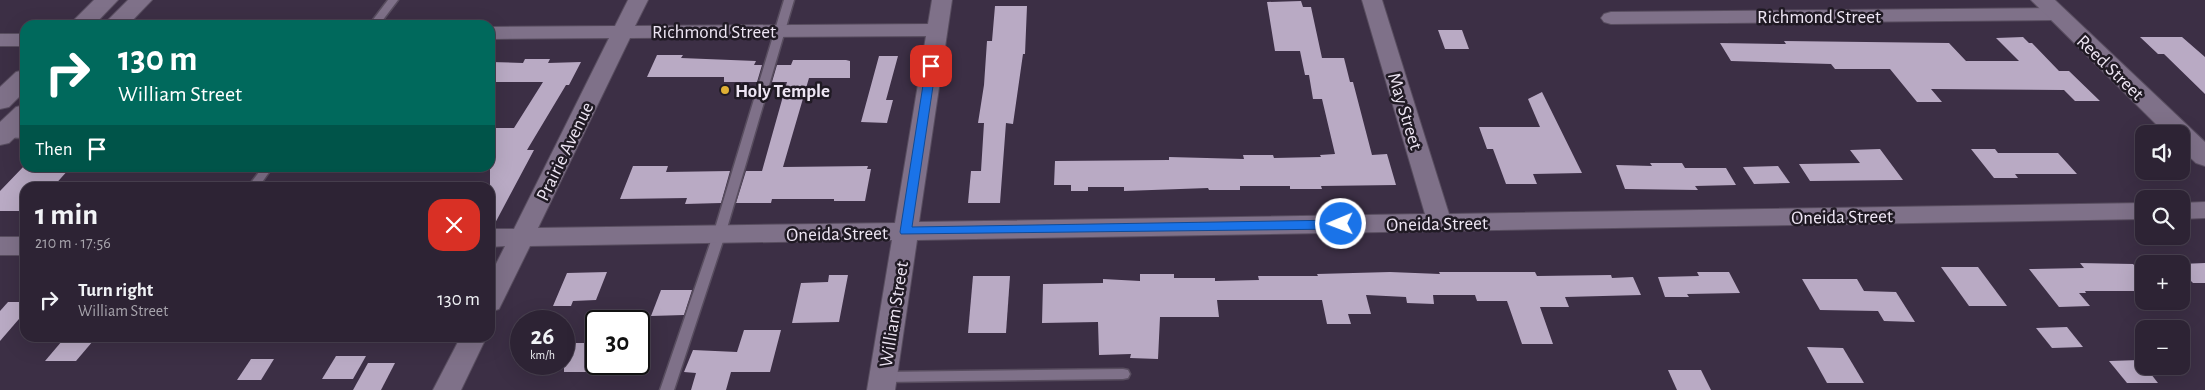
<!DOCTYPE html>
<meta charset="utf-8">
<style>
body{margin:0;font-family:"Alegreya Sans",sans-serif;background:#352b3c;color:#f1f3f6;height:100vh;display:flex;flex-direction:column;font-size:19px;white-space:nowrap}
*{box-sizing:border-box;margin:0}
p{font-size:16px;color:#a7a4ac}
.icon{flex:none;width:28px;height:28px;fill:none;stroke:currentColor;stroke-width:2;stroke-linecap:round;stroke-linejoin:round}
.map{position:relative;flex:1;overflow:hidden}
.panel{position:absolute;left:20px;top:182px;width:475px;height:160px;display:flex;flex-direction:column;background:#2d2334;border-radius:15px;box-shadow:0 5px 20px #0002,0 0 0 1px #48404f}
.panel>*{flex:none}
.guide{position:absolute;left:20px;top:20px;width:475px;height:152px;border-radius:15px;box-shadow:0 5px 20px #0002,0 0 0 1px #48404f;background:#00695c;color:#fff;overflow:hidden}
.controls{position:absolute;left:2135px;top:125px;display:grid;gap:10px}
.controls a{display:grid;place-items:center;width:55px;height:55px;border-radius:10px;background:#2d2334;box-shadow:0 5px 20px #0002,0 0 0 1px #48404f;font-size:25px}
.speed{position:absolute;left:510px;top:310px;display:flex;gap:10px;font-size:25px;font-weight:700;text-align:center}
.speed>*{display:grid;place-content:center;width:65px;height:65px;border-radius:50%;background:#2d2334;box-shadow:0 5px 20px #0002,0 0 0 1px #48404f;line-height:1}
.speed small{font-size:12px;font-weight:400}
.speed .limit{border:2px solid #111;border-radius:8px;background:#fff;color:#111}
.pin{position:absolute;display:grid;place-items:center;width:42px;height:42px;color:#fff;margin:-21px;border-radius:10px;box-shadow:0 2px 8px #0006}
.me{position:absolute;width:55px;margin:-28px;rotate:269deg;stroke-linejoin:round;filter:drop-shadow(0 0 4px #0008)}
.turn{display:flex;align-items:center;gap:18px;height:105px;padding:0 15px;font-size:22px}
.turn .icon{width:65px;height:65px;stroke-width:2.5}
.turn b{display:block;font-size:35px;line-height:42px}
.then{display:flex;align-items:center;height:48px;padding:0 15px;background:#0003;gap:10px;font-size:19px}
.round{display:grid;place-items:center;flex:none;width:52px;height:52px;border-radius:15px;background:#352b3c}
.overview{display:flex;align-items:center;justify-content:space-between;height:85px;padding:0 15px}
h1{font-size:30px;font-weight:700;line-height:38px}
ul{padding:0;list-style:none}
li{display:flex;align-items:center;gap:15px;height:65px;padding:0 15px}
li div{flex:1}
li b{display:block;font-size:19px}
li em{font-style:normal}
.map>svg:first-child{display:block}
</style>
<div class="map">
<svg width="2205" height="390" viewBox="0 0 2205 390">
<rect width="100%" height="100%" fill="#3c2f45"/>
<g fill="#b9aac4">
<path d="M1301,1L1303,7H1311L1322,58H1344L1350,82H1353L1372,155L1387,154L1396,185L1321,186L1322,189H1290V186H1240V190H1209L1208,188L1124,191V187H1088V191H1071V185H1054L1055,161L1169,160V157L1244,159L1243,155H1273L1274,158L1321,157L1320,155L1335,154L1322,99H1313L1309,75H1305L1300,51H1275L1267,2Z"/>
<path d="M995,6H1027L1025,54H1023L1013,124L1006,123L1000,203H968L971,171H981L984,123H978L984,85L987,41H992Z"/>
<path d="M1438,30H1462L1469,49H1445Z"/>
<path d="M2023,37L2029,43H2032L2059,71H2069L2100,101H2075L2064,90L1931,89L1942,102H1917L1890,69H1835L1831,64L1731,61L1720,43L1786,44L1784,41L1949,43L1966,61H2019L1996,38Z"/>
<path d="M2140,37H2182L2205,57V94L2164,54H2158Z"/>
<path d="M657,55H683L681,58L756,61L754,65H762L757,82H724V77H647Z"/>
<path d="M879,56H898L886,100H893L887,123L861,122Z"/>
<path d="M525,59H550L548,63L581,62L569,85H566L527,150H534L493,227H490V128H514L543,82H490V62L523,63Z"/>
<path d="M793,60H846L850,61V78H809L783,167L868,166L867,169H871L865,201H834V199H772L771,203H736L746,171H762L787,82H772L777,65H791Z"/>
<path d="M1542,92L1582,173L1533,174L1537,184H1506L1493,149H1487L1479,127H1540L1528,99Z"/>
<path d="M1880,149L1903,180L1810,181L1799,164L1860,163L1850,150Z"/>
<path d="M1971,149H1995L1998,153H2058L2077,174H2015L2018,178H1994Z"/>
<path d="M1650,163H1682L1685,168H1726L1736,185L1695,186L1698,190L1625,189L1616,165L1652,166Z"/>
<path d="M25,165V168H70L52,188H25V211H0V191Z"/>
<path d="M633,166H668L666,172L730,171L721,203L685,204L687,198L620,199Z"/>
<path d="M1778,166L1790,183L1754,184L1743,167Z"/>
<path d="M2080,263L2133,264L2144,276V291H2085L2086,293H2079L2090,306L2059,307L2029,269L2084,268Z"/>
<path d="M2205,263V283H2193L2181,271V264Z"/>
<path d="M1941,267H1978L2007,306H1969Z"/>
<path d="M607,272L596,300L573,301L571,306H553L567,273Z"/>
<path d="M1390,272L1440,274L1439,272H1535L1537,276L1611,275L1612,278L1633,277L1641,295L1565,297L1569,307H1540L1553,344H1522L1507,301H1477L1475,295H1433L1434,304L1407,303L1406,297L1366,295L1371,314H1348L1351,324H1327L1322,300H1217L1219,317H1160L1158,359L1130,358L1131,354L1099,355L1098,322L1042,323L1043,284L1103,283V279L1140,281V274H1174V278H1215V281L1259,280L1258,276H1318L1317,274Z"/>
<path d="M1697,272H1729L1740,293L1687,294L1689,297H1665L1658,277L1699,276Z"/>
<path d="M829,275H848L839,322L792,323L801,283L828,282Z"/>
<path d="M973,276H1010L1006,333H968Z"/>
<path d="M1802,279H1857L1864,291L1896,292L1915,322L1884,321L1878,311L1820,310Z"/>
<path d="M661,290H692L684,315L651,316Z"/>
<path d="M8,302H25V312L0,341V311Z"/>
<path d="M2067,327L2083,347L2052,348L2036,328Z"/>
<path d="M744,330H781L770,372H731L726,390H691L696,373L684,372L693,350L737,352Z"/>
<path d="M62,341H93L76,361H45Z"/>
<rect x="564" y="343" width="32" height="29"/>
<path d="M1807,347L1843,348L1864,383H1827Z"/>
<path d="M336,356H366L353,379H322Z"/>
<path d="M251,359H274L261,380H237Z"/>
<path d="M2140,360L2158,383H2127L2109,361Z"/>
<path d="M368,363H395L381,390H353Z"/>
<path d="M1668,370H1701L1711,390H1677Z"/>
</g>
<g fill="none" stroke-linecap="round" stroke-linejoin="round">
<g stroke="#584d5f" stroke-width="3">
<g id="lane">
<path d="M388,0H398L379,25H369Z"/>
<path d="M784,0H794L725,235L674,390H660L713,235Z"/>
<path d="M4,132H25V138L0,137V133Z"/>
<path d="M262,168H272L258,188H247Z"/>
<path d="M1123,369L1128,370L1130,374L1128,378L1123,379L883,382L878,381L876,377L878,373L883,372Z"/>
</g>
</g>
<g stroke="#584d5f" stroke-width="2">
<g id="street">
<path d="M628,0H648L635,26L928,24L932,0H952L919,222L1425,214L1362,0H1382L1449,214L2144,203V219L917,240L895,390H867L892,240L530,246L499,309L490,312V276L505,246L490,247V229H514L609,38L490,39V27L615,26ZM926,36L895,223L538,228L630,38Z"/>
<path d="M2056,8L2063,10L2066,14L2063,18L2056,20L1611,24L1604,22L1601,18L1604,14L1611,12Z"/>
<rect x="0" y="34" width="25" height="12"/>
<path d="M2205,202V218L2181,219V203Z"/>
<rect x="0" y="237" width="25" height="18"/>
<path d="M460,338H486L461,390H433Z"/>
</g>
</g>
<g stroke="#584d5f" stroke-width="2">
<g id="secondary">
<path d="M94,0H118L94,25H69Z"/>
<path d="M128,0H152L128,25H103Z"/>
<path d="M2031,0H2055L2205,142V166L2196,163L2181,149V134H2166Z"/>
<path d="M25,70V91L9,107L0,109V87L16,72Z"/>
<path d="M25,105V128L9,143L0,145V122L16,107Z"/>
</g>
</g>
<use href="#lane" fill="#7f7189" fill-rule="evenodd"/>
<use href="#street" fill="#7f7189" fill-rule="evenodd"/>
<use href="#secondary" fill="#7f7189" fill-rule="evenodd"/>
</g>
<path fill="#1a73e8" stroke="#114b97" d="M931,63L936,66L912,227L1341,220L1347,224L1341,229L901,234L900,232L926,66Z"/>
<circle fill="#e0b034" stroke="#201a24" stroke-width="2" cx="725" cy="90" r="5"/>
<g text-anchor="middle" stroke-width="5" stroke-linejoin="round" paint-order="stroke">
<g font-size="19" fill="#eee6f4" stroke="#201a24">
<text x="1819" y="23">Richmond Street</text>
<text x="714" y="38">Richmond Street</text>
<text transform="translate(2111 67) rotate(44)" y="7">Reed Street</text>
<text transform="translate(1406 111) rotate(73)" y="7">May Street</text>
<text transform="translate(564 151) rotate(-64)" y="7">Prairie Avenue</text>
<text transform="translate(1842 216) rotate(-1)" y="7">Oneida Street</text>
<text transform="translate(1437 223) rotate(-1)" y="7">Oneida Street</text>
<text transform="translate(837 233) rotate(-1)" y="7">Oneida Street</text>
<text transform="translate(893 314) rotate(-81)" y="7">William Street</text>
</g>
<g font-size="19" font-weight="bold" fill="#eee6f4" stroke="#201a24" text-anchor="start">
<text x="735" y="97">Holy Temple</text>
</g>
</g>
</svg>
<div class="controls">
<a><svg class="icon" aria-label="sound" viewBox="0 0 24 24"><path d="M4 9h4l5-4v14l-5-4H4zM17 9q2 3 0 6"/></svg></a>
<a><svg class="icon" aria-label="search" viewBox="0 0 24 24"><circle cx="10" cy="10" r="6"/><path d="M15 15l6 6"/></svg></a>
<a>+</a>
<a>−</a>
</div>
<div class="speed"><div>26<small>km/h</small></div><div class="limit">30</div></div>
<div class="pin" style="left:931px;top:66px;background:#d93025"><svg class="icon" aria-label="arrive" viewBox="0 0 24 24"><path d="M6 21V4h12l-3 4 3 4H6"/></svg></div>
<svg class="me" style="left:1341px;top:224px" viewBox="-20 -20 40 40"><circle r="17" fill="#1a73e8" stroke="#fff" stroke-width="3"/><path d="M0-11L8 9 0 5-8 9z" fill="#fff"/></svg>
<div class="guide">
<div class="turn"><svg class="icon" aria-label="right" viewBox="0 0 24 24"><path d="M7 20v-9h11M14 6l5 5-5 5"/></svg><div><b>130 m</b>William Street</div></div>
<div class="then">Then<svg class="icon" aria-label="arrive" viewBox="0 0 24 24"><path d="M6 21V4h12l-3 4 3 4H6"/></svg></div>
</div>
<section class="panel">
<div class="overview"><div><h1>1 min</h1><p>210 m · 17:56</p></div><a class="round" style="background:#d93025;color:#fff"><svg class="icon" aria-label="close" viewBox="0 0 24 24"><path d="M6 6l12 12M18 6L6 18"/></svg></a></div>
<ul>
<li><svg class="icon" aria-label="right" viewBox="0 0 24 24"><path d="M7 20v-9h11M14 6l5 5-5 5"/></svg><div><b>Turn right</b><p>William Street</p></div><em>130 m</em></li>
</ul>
</section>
</div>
